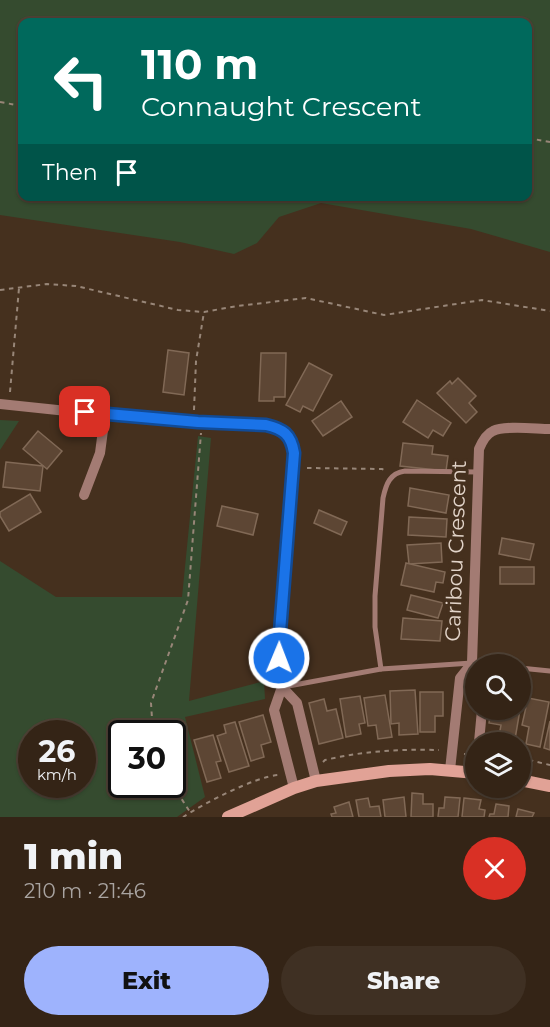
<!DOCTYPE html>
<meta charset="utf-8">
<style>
body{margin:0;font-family:Montserrat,sans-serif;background:#3f3023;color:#f1f3f6;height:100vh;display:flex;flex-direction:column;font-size:22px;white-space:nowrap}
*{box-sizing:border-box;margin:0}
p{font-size:20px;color:#a9a4a1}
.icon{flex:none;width:33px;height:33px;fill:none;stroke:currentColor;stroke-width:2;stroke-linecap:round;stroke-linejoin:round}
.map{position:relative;height:817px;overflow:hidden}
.details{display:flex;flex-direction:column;background:#342416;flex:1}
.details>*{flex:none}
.hud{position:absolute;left:18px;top:18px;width:514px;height:183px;border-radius:12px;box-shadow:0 2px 4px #0004,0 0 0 2px #4e4135;background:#00695c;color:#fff;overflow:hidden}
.buttons{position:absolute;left:465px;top:654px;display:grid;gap:12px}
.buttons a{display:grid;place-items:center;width:66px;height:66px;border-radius:50%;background:#342416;box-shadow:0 2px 4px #0004,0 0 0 2px #4e4135;font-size:30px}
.speed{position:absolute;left:18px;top:720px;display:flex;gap:12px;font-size:30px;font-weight:700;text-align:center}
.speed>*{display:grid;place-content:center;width:78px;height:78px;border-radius:50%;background:#342416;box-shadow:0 2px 4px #0004,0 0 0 2px #4e4135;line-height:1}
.speed small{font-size:15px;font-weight:400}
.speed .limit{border:3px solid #111;border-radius:9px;background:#fff;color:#111}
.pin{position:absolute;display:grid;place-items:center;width:51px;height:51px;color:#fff;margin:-26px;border-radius:12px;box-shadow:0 3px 9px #0006}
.me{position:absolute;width:66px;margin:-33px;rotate:1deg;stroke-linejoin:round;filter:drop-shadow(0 0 4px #0008)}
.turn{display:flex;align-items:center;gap:21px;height:126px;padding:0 24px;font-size:27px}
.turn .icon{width:78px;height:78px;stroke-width:2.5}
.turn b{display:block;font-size:42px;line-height:51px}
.then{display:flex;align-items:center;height:57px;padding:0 24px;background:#0003;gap:12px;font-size:22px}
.round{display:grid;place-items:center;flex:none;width:63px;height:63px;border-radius:32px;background:#3f3023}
.headline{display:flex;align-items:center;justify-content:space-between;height:102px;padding:0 24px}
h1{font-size:36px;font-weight:800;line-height:45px}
.cta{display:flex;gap:12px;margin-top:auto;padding:12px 24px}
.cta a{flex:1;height:69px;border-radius:36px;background:#9eb3fd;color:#111;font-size:24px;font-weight:800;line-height:69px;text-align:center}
.cta a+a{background:#3f3023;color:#f1f3f6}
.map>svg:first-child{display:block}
</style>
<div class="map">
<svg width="550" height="817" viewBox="0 0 550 817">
<rect width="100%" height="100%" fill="#45301e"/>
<g fill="#354b2f" fill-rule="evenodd">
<path d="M0,0H550V252L471,229L321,203L279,217L257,243L234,254L180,242L0,215ZM22,22H528V196H22Z"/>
<path d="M0,420L19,421L0,450Z"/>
<path d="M198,436L211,438L189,701L264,681L265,699L185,717L205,797L177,817H0V561L56,597H182ZM32,734H82V784H32ZM122,734H172V784H122Z"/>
</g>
<g fill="#5d4634" stroke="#816956" stroke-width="1.5">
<path d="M168,350L189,353L184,395L163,392Z"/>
<path d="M261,353H286L285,397H274V401H259Z"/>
<path d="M309,363L332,375L313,411L303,406L300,412L286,405Z"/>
<path d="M458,378L476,396L469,403L477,412L466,423L437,393L450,381L452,384Z"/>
<path d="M417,400L451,423L443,436L433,430L428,438L403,422Z"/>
<path d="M341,401L352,417L323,436L312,421Z"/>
<path d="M38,431L62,451L47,469L23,449Z"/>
<path d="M403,443L433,446L432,454L448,456L446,471L400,466Z"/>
<path d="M6,462L43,466L40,491L3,487Z"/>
<path d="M410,488L449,495L446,513L408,506Z"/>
<path d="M30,494L41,512L9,531L0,516V512Z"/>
<path d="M222,506L258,514L253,535L217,526Z"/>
<path d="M319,510L347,522L341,535L314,523Z"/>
<path d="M409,517L447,519L446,537L408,535Z"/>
<path d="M502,538L534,544L530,560L499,554Z"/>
<path d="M441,543L442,562L409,564L407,545Z"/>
<path d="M406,563L445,572L443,583L436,582L434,592L401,585Z"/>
<rect x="500" y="567" width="34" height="17"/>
<path d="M411,595L443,603L438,618L407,610Z"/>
<path d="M403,618L442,621L440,641L401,639Z"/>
<path d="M415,690L418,734L399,735V723L391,724L390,691Z"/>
<path d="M420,692H443V716H435V732H420Z"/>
<path d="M385,695L392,737L378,739L376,725L368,726L364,698Z"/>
<path d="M360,696L365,723L359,724L361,734L346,737L340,699Z"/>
<path d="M528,698L549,702L540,747L526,744L529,727L522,725Z"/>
<path d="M324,699L327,711L336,709L343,738L319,744L309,703Z"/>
<path d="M491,710H520L515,739L499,736L501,725L489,723Z"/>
<path d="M263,715L271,742L261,745L264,757L251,761L239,722Z"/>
<path d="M550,721V750L544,748Z"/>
<path d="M235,722L249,766L229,772L217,736L226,733L224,725Z"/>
<path d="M213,735L221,761L216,762L221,778L207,782L194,740Z"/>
<path d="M412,793L423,794V804H433V817H411Z"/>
<path d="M404,797L406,817H385L383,800Z"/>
<path d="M445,797L460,798L458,817H438L439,808H444Z"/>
<path d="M368,798L370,807L379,806L381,817H359L356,800Z"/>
<path d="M464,798L481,800L479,809L485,810L484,817H462Z"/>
<path d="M349,802L353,817H332L331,814L336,813L334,807Z"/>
<path d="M496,804L509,806L508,817H489L490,814H494Z"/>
<path d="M518,809L534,813L532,817H516Z"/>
</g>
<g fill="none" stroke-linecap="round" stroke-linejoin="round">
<g stroke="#988678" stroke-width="2" stroke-dasharray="4.5 4.5" stroke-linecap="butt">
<path d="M0,102L22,106"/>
<path d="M528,138L550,142"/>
<path d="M0,290L47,284L76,286L178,310L204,312L237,306L306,298L384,315L482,300L550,311"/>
<path d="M10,392L19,288"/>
<path d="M194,410L196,361L204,312"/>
<path d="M307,468L382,469L387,471"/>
<path d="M153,734L151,703L188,600L201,433"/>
<path d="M464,754L476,755"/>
<path d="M520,758L550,765"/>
<path d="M323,762L325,760C363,751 400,749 439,750"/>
<path d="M172,784L190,812"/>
<path d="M183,817C203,804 256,776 279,775"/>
</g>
<g stroke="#a37b73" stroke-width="5">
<path d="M520,668L550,671"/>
<path d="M381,669L375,627V596L383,498C386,484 390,473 405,471L478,472"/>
<path d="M283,687L381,669L472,663L484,664"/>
</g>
<g stroke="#a37b73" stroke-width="10">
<path d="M0,404L105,415L198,422L266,425C283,429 292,434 294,453L280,632L279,658L282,687L274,710L294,788"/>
<path d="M84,495L100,453L105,415"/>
<path d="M282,687L297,703L316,781"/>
<path d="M479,742L482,710"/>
<path d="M450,770L460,678L472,663L479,449C482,442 486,434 493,431C505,425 536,429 550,429"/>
</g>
<g stroke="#e1a296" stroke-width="12">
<path d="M520,780L550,786"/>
<path d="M228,817L294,788L316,781L389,771L430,769L476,773"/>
</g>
</g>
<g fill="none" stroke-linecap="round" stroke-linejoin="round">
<g stroke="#114b97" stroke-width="15">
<path id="route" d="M85,412L198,422L266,425C283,429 291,434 294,453L280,632L279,658"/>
</g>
<use href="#route" stroke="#1a73e8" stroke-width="10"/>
</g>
<g text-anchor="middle" stroke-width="6" stroke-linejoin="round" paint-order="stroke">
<g font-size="21" fill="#e2d4c9" stroke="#45301e">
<text transform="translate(456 551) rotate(-88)" y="7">Caribou Crescent</text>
</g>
</g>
</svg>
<div class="buttons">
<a><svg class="icon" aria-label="search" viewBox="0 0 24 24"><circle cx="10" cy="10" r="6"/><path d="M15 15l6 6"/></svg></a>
<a><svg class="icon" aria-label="layers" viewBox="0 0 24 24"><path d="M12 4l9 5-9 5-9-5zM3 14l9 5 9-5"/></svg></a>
</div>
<div class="speed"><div>26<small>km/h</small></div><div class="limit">30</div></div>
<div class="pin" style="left:85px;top:412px;background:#d93025"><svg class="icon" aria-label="arrive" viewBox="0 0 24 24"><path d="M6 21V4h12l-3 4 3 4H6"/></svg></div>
<svg class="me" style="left:279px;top:658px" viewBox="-20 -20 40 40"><circle r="17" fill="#1a73e8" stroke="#fff" stroke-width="3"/><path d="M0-11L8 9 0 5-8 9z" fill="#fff"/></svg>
<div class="hud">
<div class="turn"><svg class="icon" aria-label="left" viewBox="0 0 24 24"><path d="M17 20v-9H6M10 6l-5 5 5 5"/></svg><div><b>110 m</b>Connaught Crescent</div></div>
<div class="then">Then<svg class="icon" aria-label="arrive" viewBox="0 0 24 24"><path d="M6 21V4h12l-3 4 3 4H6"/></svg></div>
</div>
</div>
<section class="details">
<div class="headline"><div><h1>1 min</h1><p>210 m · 21:46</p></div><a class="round" style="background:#d93025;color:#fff"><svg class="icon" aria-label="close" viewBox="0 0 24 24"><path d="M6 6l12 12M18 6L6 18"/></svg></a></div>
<div class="cta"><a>Exit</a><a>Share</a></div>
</section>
